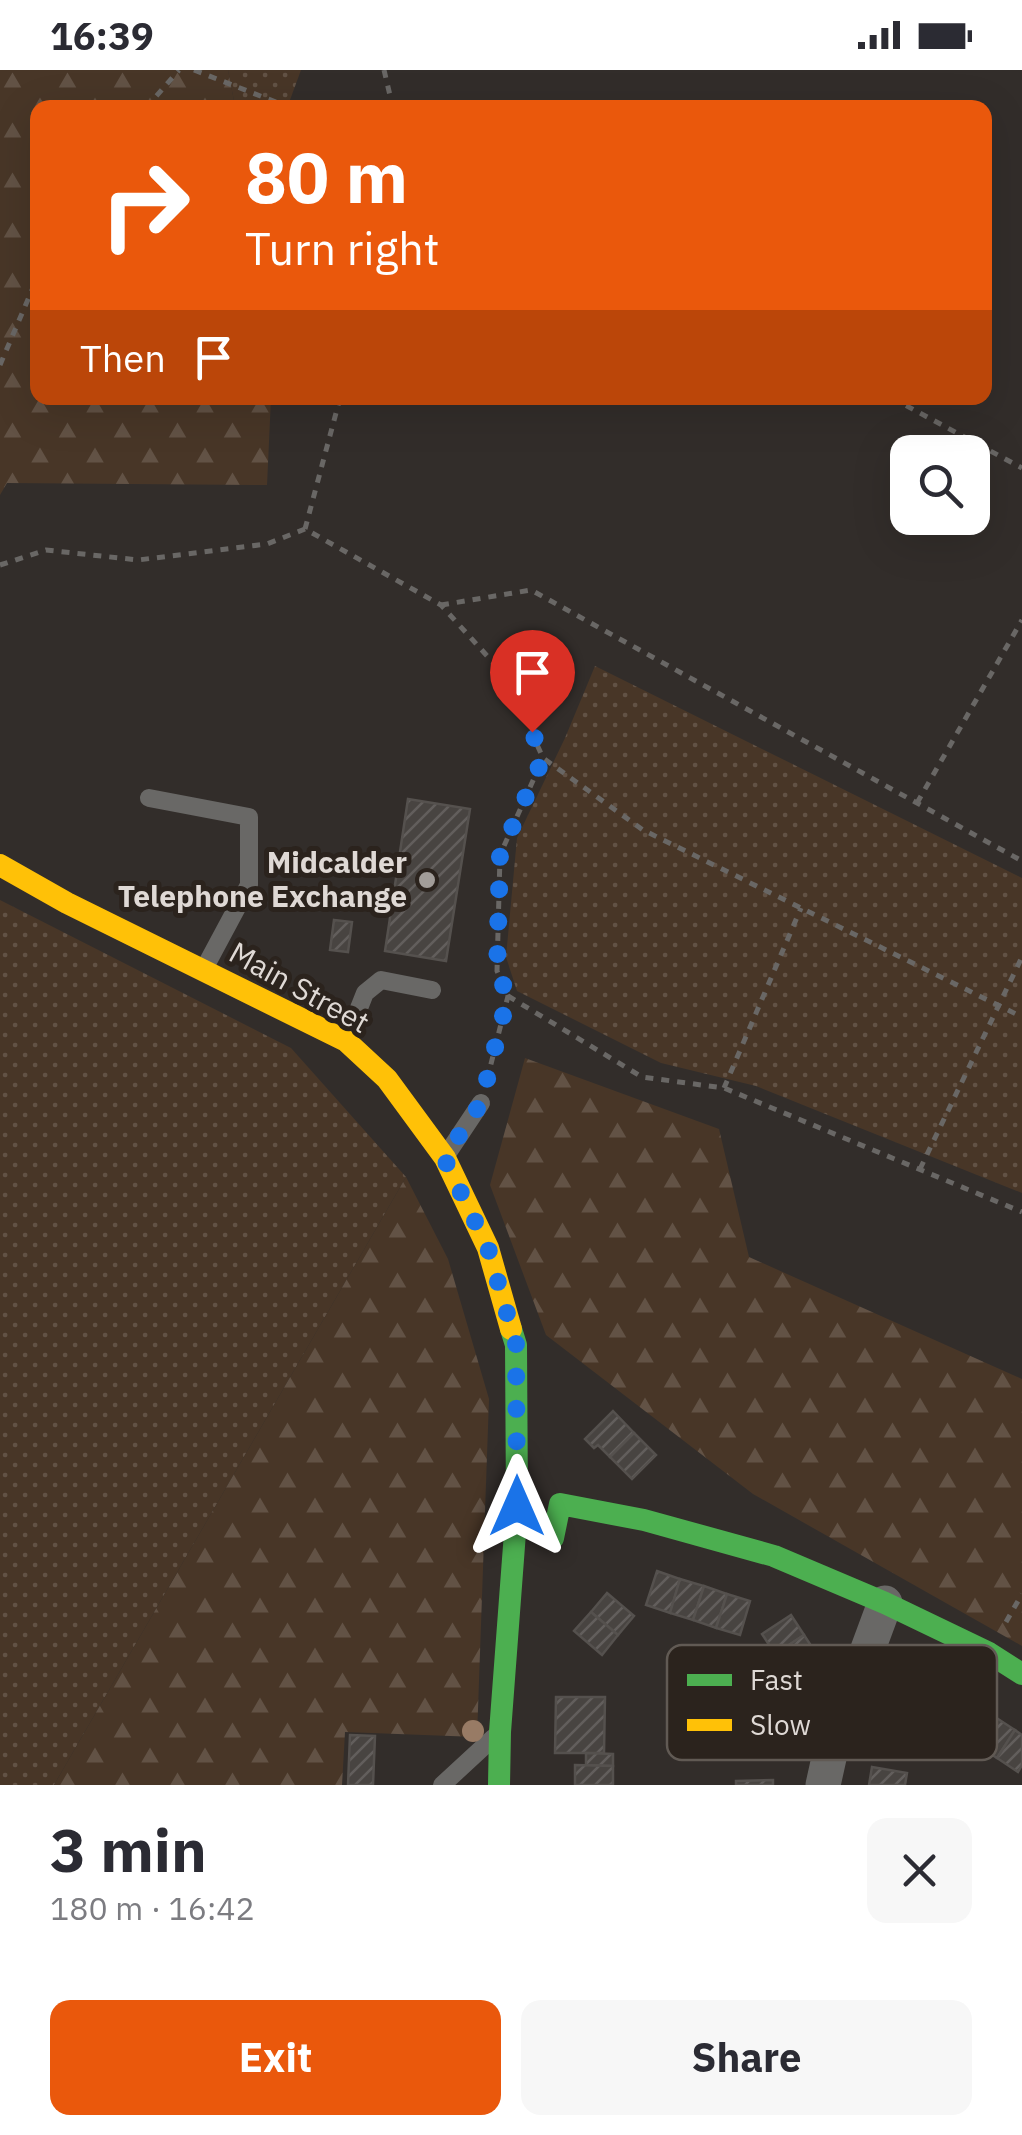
<!DOCTYPE html>
<meta charset="utf-8">
<style>
body{margin:0;font-family:"IBM Plex Sans",sans-serif;background:#f7f7f7;color:#2b2b33;height:100vh;display:flex;flex-direction:column;font-size:38px;white-space:nowrap}
*{box-sizing:border-box;margin:0}
p{font-size:32px;color:#7c7c81}
.icon{flex:none;width:55px;height:55px;fill:none;stroke:currentColor;stroke-width:2;stroke-linecap:round;stroke-linejoin:round}
.map{position:relative;height:1715px;overflow:hidden}
.panel{display:flex;flex-direction:column;background:#fff;flex:1}
.panel>*{flex:none}
.hud{position:absolute;left:30px;top:30px;width:962px;height:305px;border-radius:20px;box-shadow:0 10px 40px #0002;background:#ea580c;color:#fff;overflow:hidden}
.tools{position:absolute;left:890px;top:365px;display:grid;gap:20px}
.tools a{display:grid;place-items:center;width:100px;height:100px;border-radius:20px;background:#fff;box-shadow:0 10px 40px #0002;font-size:50px}
.pin{position:absolute;display:grid;place-items:center;width:85px;height:85px;color:#fff;margin:-102px -42px;border-radius:50% 50% 50% 0;rotate:-45deg;box-shadow:0 0 10px #0007}
.pin .icon{rotate:45deg}
.me{position:absolute;width:110px;margin:-55px;rotate:0deg;stroke-linejoin:round;filter:drop-shadow(0 0 8px #0008)}
.turn{display:flex;align-items:center;gap:35px;height:210px;padding:0 50px;font-size:45px}
.turn .icon{width:130px;height:130px;stroke-width:2.5}
.turn b{display:block;font-size:70px;line-height:85px}
.then{display:flex;align-items:center;height:95px;padding:0 50px;background:#0003;gap:20px;font-size:38px}
.round{display:grid;place-items:center;flex:none;width:105px;height:105px;border-radius:20px;background:#f7f7f7}
.summary{display:flex;align-items:center;justify-content:space-between;height:170px;padding:0 50px}
h1{font-size:60px;font-weight:800;line-height:75px}
.primary-button{display:flex;gap:20px;margin-top:auto;padding:20px 50px}
.primary-button a{flex:1;height:115px;border-radius:20px;background:#ea580c;color:#fff;font-size:40px;font-weight:800;line-height:115px;text-align:center}
.primary-button a+a{background:#f7f7f7;color:#2b2b33}
.status{display:flex;justify-content:space-between;align-items:center;height:70px;padding:0 50px;background:#fff;direction:ltr}
.status svg{height:28px;fill:currentColor}
.map>svg:first-child{display:block}
</style>
<div class="status"><b>16:39</b><svg viewBox="0 0 49 12"><path d="M0 12V9h3v3zM5 12V6h3v6zM10 12V3h3v9zM15 12V0h3v12zM26 1h20v11H26zM47 4h2v5h-2z"/></svg></div>
<div class="map">
<svg width="1022" height="1715" viewBox="0 0 1022 1715">
<defs>
<pattern id="grass-dots" width="8" height="8" patternUnits="userSpaceOnUse" patternTransform="scale(2.5)"><rect width="8" height="8" fill="#483627"/><path d="M2 2h.1M6 6h.1" fill="none" stroke="#625245" stroke-width="1.8" stroke-linecap="round"/></pattern>
<pattern id="forest-firs" width="22" height="20" patternUnits="userSpaceOnUse" patternTransform="scale(2.5)"><rect width="22" height="20" fill="#483627"/><path d="M5 1l3.5 6h-7zM16 11l3.5 6h-7z" fill="#625245"/></pattern>
<pattern id="building-hatch" width="6" height="6" patternUnits="userSpaceOnUse" patternTransform="scale(2.5)"><rect width="6" height="6" fill="#484441"/><path d="M-1 1l2-2M0 6l6-6M5 7l2-2" fill="none" stroke="#625e5c"/></pattern>
</defs>
<rect width="100%" height="100%" fill="#322d2a"/>
<g fill="url(#grass-dots)">
<path d="M228,0H301L287,38L235,36Z"/>
<path d="M595,596L1022,808V1123L756,1016L661,993L517,921L506,887L517,768L565,668Z"/>
<path d="M0,830L291,978L406,1107L54,1715H0Z"/>
</g>
<g fill="url(#forest-firs)">
<path d="M0,0H228L235,36L243,37L38,38V328H271L267,415L7,413L0,425Z"/>
<path d="M525,988L719,1059L749,1187L1022,1309V1576L753,1424L546,1265L490,1115Z"/>
<path d="M406,1107L448,1189L489,1329L477,1667L345,1662L342,1715H54Z"/>
</g>
<g fill="url(#building-hatch)" stroke="#55514e" stroke-width="2.5">
<path d="M408,729L470,739L446,891L385,881Z"/>
<path d="M334,850L352,852L348,882L330,880Z"/>
<path d="M613,1341L634,1363L610,1387L598,1375L594,1378L585,1369Z"/>
<path d="M634,1363L656,1385L632,1409L610,1387Z"/>
<path d="M657,1501L680,1509L670,1543L646,1535Z"/>
<path d="M680,1509L704,1516L693,1550L670,1543Z"/>
<path d="M704,1516L727,1524L716,1558L693,1550Z"/>
<path d="M607,1523L634,1546L618,1565L591,1542Z"/>
<path d="M727,1524L750,1531L740,1565L716,1558Z"/>
<path d="M591,1542L618,1565L602,1585L574,1561Z"/>
<path d="M791,1545L804,1565L775,1584L762,1564Z"/>
<path d="M804,1565L817,1585L788,1604L775,1584Z"/>
<path d="M556,1627H605L604,1683H555Z"/>
<path d="M995,1647L1015,1660L997,1688L977,1675Z"/>
<path d="M1015,1660L1022,1665V1695L1018,1702L997,1688Z"/>
<path d="M350,1665L375,1666L373,1715H348Z"/>
<path d="M586,1683L613,1684V1696L586,1695Z"/>
<path d="M575,1695L613,1696V1715H575Z"/>
<path d="M872,1697L907,1703L905,1715H869Z"/>
<path d="M773,1710V1715H736V1711Z"/>
</g>
<g fill="none" stroke-linecap="round" stroke-linejoin="round">
<g stroke="#696765" stroke-width="5" stroke-dasharray="8 8" stroke-linecap="butt">
<path d="M194,0L291,38"/>
<path d="M384,0L393,38"/>
<path d="M146,38L179,0"/>
<path d="M0,295L38,206"/>
<path d="M892,328L1022,398"/>
<path d="M305,459L340,328"/>
<path d="M0,495L46,480L138,490L267,474L305,459L441,535L508,609L543,688L643,760L1022,947"/>
<path d="M441,535L531,520L1022,791"/>
<path d="M917,733L1022,550"/>
<path d="M508,926L642,1007L724,1018L1022,1142"/>
<path d="M487,1010L508,926L497,901L500,785L543,688"/>
<path d="M724,1018L801,838"/>
<path d="M920,1099L1022,887"/>
<path d="M1006,1552L1022,1524"/>
</g>
<g stroke="#696866" stroke-width="18">
<path d="M149,728L249,747V815L204,899"/>
<path d="M346,971L365,923L381,910L432,920"/>
<path d="M445,1087L481,1033"/>
<path d="M442,1715L493,1668"/>
</g>
<path stroke="#696866" stroke-width="35" d="M823,1715L831,1679L885,1533"/>
<g stroke="#4caf50" stroke-width="22">
<path d="M553,1468L560,1434L644,1450L774,1486L885,1533L989,1583L1022,1604"/>
<path d="M499,1715L500,1662L517,1436L516,1275L511,1259"/>
</g>
<path stroke="#ffc107" stroke-width="22" d="M0,795L67,833L346,971L387,1009L445,1088L488,1178L511,1259"/>
</g>
<circle fill="#987b65" cx="473" cy="1661" r="11"/>
<g fill="none" stroke-linecap="round" stroke-linejoin="round">
<path stroke="#1a73e8" stroke-width="18" stroke-dasharray="0 32.4" d="M517,1436L516,1274L488,1178L444,1088L481,1033L508,926L497,901L500,785L543,688L532,662"/>
</g>
<circle fill="#a29d99" stroke="#2b231d" stroke-width="4" cx="427" cy="810" r="10"/>
<g text-anchor="middle" stroke-width="10" stroke-linejoin="round" paint-order="stroke">
<g font-size="30" font-weight="bold" fill="#dfd9d5" stroke="#2b231d" text-anchor="end">
<text x="407" y="803">Midcalder<tspan x="407" dy="34">Telephone Exchange</tspan></text>
</g>
<g font-size="30" fill="#dfd9d5" stroke="#2b231d">
<text transform="translate(299 918) rotate(29)" y="10">Main Street</text>
</g>
</g>
<rect x="667" y="1575" width="330" height="115" rx="15" fill="#2b231d" stroke="#615a54" stroke-width="2.5"/>
<rect x="687" y="1604" width="45" height="12" fill="#4caf50"/>
<rect x="687" y="1649" width="45" height="12" fill="#ffc107"/>
<g font-size="28" fill="#dfd9d5">
<text x="750" y="1620">Fast</text>
<text x="750" y="1665">Slow</text>
</g>
</svg>
<div class="tools">
<a><svg class="icon" aria-label="search" viewBox="0 0 24 24"><circle cx="10" cy="10" r="6"/><path d="M15 15l6 6"/></svg></a>
</div>
<div class="pin" style="left:532px;top:662px;background:#d93025"><svg class="icon" aria-label="arrive" viewBox="0 0 24 24"><path d="M6 21V4h12l-3 4 3 4H6"/></svg></div>
<svg class="me" style="left:517px;top:1436px" viewBox="-20 -20 40 40"><path d="M0-17L14 15 0 8-14 15z" fill="#1a73e8" stroke="#fff" stroke-width="4"/></svg>
<div class="hud">
<div class="turn"><svg class="icon" aria-label="right" viewBox="0 0 24 24"><path d="M7 20v-9h11M14 6l5 5-5 5"/></svg><div><b>80 m</b>Turn right</div></div>
<div class="then">Then<svg class="icon" aria-label="arrive" viewBox="0 0 24 24"><path d="M6 21V4h12l-3 4 3 4H6"/></svg></div>
</div>
</div>
<section class="panel">
<div class="summary"><div><h1>3 min</h1><p>180 m · 16:42</p></div><a class="round"><svg class="icon" aria-label="close" viewBox="0 0 24 24"><path d="M6 6l12 12M18 6L6 18"/></svg></a></div>
<div class="primary-button"><a>Exit</a><a>Share</a></div>
</section>
